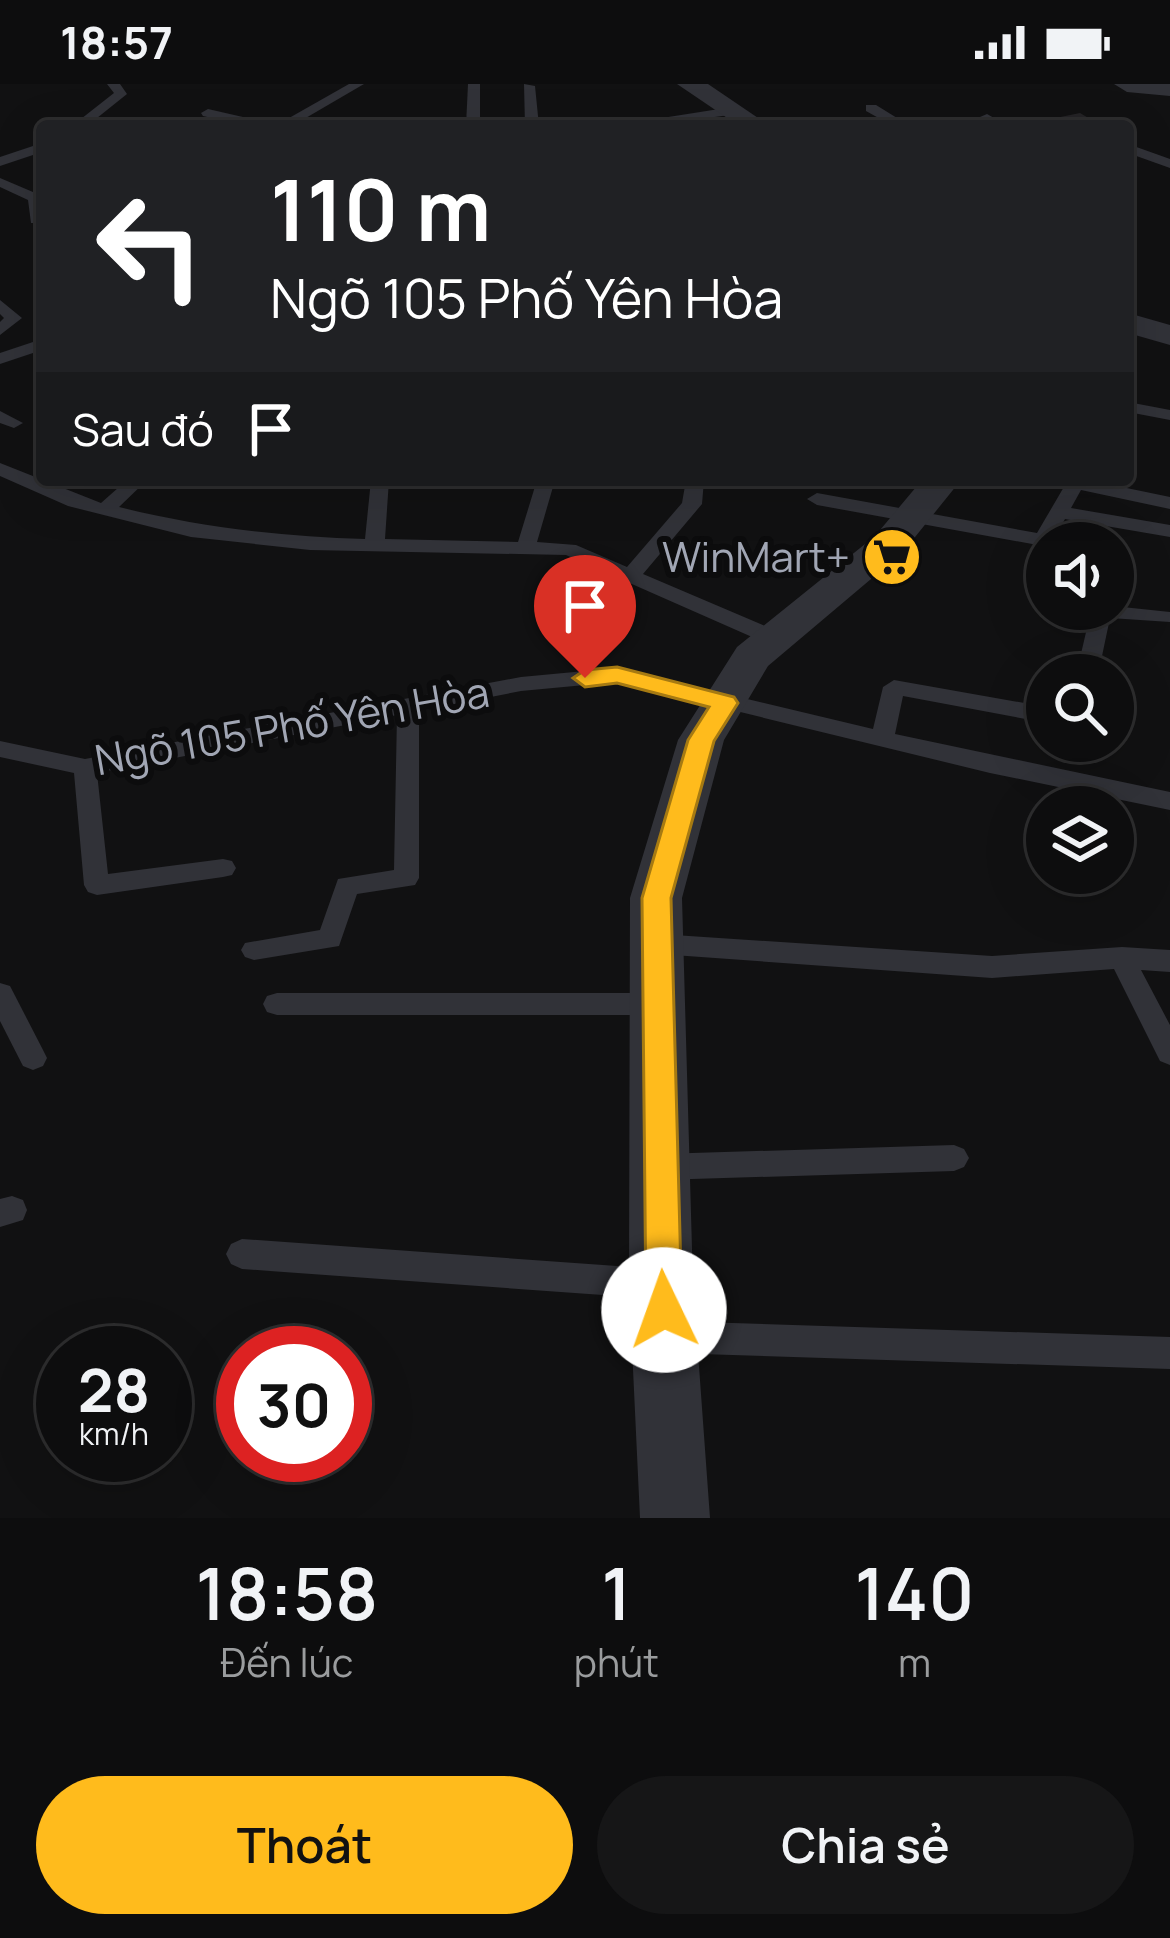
<!DOCTYPE html>
<html lang="vi">
<meta charset="utf-8">
<style>
body{margin:0;font-family:Manrope,sans-serif;background:#161617;color:#f1f3f6;height:100vh;display:flex;flex-direction:column;font-size:45px;white-space:nowrap}
*{box-sizing:border-box;margin:0}
p{font-size:39px;color:#9a9c9e}
.icon{flex:none;width:66px;height:66px;fill:none;stroke:currentColor;stroke-width:2;stroke-linecap:round;stroke-linejoin:round}
.map{position:relative;height:1434px;overflow:hidden}
.details{display:flex;flex-direction:column;background:#0d0d0e;flex:1}
.details>*{flex:none}
.banner{position:absolute;left:36px;top:36px;width:1098px;height:366px;border-radius:12px;box-shadow:0 12px 48px #0002,0 0 0 3px #2d2d2e;background:#202124;color:#fff;overflow:hidden}
.controls{position:absolute;left:1026px;top:438px;display:grid;gap:24px}
.controls a{display:grid;place-items:center;width:108px;height:108px;border-radius:50%;background:#0d0d0e;box-shadow:0 12px 48px #0002,0 0 0 3px #2d2d2e;font-size:60px}
.speed{position:absolute;left:36px;top:1242px;display:flex;gap:24px;font-size:60px;font-weight:700;text-align:center}
.speed>*{display:grid;place-content:center;width:156px;height:156px;border-radius:50%;background:#0d0d0e;box-shadow:0 12px 48px #0002,0 0 0 3px #2d2d2e;line-height:1}
.speed small{font-size:30px;font-weight:400}
.speed .limit{border:18px solid #d22;background:#fff;color:#111}
.pin{position:absolute;display:grid;place-items:center;width:102px;height:102px;color:#fff;margin:-123px -51px;border-radius:50% 50% 50% 0;rotate:-45deg;box-shadow:0 0 12px #0007}
.pin .icon{rotate:45deg}
.me{position:absolute;width:132px;margin:-66px;rotate:357deg;stroke-linejoin:round;filter:drop-shadow(0 0 9px #0008)}
.turn{display:flex;align-items:center;gap:42px;height:252px;padding:0 36px;font-size:54px}
.turn .icon{width:156px;height:156px;stroke-width:2.5}
.turn b{display:block;font-size:84px;line-height:102px}
.then{display:flex;align-items:center;height:114px;padding:0 36px;background:#0003;gap:24px;font-size:45px}
.eta{display:flex;justify-content:space-evenly;align-items:center;height:204px;text-align:center}
.eta b{font-size:72px;font-weight:600;line-height:84px}
.cta{display:flex;gap:24px;margin-top:auto;padding:24px 36px}
.cta a{flex:1;height:138px;border-radius:72px;background:#ffbb1c;color:#111;font-size:48px;font-weight:600;line-height:138px;text-align:center}
.cta a+a{background:#161617;color:#f1f3f6}
.status{display:flex;justify-content:space-between;align-items:center;height:84px;padding:0 60px;background:#0d0d0e;direction:ltr}
.status svg{height:33px;fill:currentColor}
.map>svg:first-child{display:block}
</style>
<div class="status"><b>18:57</b><svg viewBox="0 0 49 12"><path d="M0 12V9h3v3zM5 12V6h3v6zM10 12V3h3v9zM15 12V0h3v12zM26 1h20v11H26zM47 4h2v5h-2z"/></svg></div>
<div class="map">
<svg width="1170" height="1434" viewBox="0 0 1170 1434">
<rect width="100%" height="100%" fill="#111112"/>
<path fill="#242326" d="M1080,29L1100,41L1050,42L1041,37Z"/>
<g fill="none" stroke-linecap="round" stroke-linejoin="round">
<g fill="#313238" fill-rule="evenodd">
<path d="M107,0H120L127,10L87,42H72L114,9Z"/>
<path d="M349,0H364L292,42H275Z"/>
<path d="M468,0H480V42H466Z"/>
<path d="M524,0L535,2L539,42H525Z"/>
<path d="M866,21H876L910,42H893L866,27Z"/>
<path d="M732,23L739,27L737,30L648,42H611Z"/>
<path d="M208,25L269,39L271,42H247L203,32L201,29Z"/>
<path d="M987,30L994,34L992,37L959,42Z"/>
<path d="M42,59V68L0,82V73Z"/>
<path d="M1128,60L1170,75V84L1128,69Z"/>
<path d="M0,94L40,111L41,139H31L28,116L0,103Z"/>
<path d="M0,216L22,234L0,251V238L4,234L0,230Z"/>
<path d="M42,255V266L0,280V269Z"/>
<path d="M1128,318L1170,326V336L1128,328Z"/>
<path d="M0,327L23,339L14,344L0,339Z"/>
<path d="M0,379L101,419L127,396H147L119,423C200,443 281,453 365,455L371,396H389L385,455L518,458L537,396H555L537,458L576,461L627,483L682,419L686,396H704L702,420L643,490L784,550L787,555L784,560H768L566,471L310,466L191,453L68,422L0,392Z"/>
<path d="M1068,396H1088L1170,413V425L1081,406L1071,424L1170,441V453L1065,435L1051,459L1043,462L817,421L807,415L817,409L1037,449Z"/>
<path d="M1113,522L1170,528V538L1110,534L1098,591H1076L1091,527L1113,525Z"/>
<path d="M617,584L873,645L883,603L894,596L1047,623V639L903,612L895,650L1170,708V726L990,689L617,598L521,607L419,627V794L415,801L357,810L339,862L254,876L245,873L241,866L245,859L320,846L338,795L394,786L397,631L97,689L108,790L223,775L232,777L236,784L232,791L223,793L97,811L88,808L84,801L74,689L0,673V657L85,675L521,593Z"/>
<path d="M659,850L992,872L1122,863L1170,866V888L1141,886L1170,941V981L1160,977L1114,885L992,894L659,870L650,867L646,860L650,853Z"/>
<path d="M0,899L10,902L43,966L47,974L43,982L33,986L23,982L0,937Z"/>
<path d="M277,909H658L668,912L672,920L668,928L658,931H277L267,928L263,920L267,912Z"/>
<path d="M954,1061L964,1065L969,1074L964,1083L954,1087L660,1096L649,1092L645,1083L649,1074L660,1070Z"/>
<path d="M12,1112L23,1116L27,1126L23,1136L0,1143V1115Z"/>
<path d="M242,1155L659,1185L670,1189L675,1200L670,1211L659,1215L242,1185L231,1180L226,1170L231,1160Z"/>
<path d="M669,1237L1170,1253V1285L669,1269L657,1264L653,1253L657,1242Z"/>
</g>
<g fill="#313238" fill-rule="evenodd">
<path d="M677,0H708L770,42H739Z"/>
<path d="M1114,0H1170V12L1127,8Z"/>
<path d="M1128,229L1170,241V261L1128,249Z"/>
<path d="M922,396H961L903,468L768,582L724,656L682,814L693,1200L710,1434H640L629,1200L630,814L678,656L737,563L875,452Z"/>
</g>
</g>
<path fill="#ffbb1c" stroke="#a67a12" stroke-width="3" d="M617,583L734,613L738,619L714,657L671,814L682,1226L677,1239L664,1244L651,1239L646,1226L642,814L688,656L709,623L617,599L585,603L573,594L585,586Z"/>
<defs>
<g id="supermarket-disc" transform="scale(3)"><circle r="9.5" fill="#ffbb1c" stroke="#0c0c0d"/><path d="M-6-5.5h2.5l.6 2H6L4.5 2H-2.5L-4.4-4H-6ZM-1.5 3.2a1.3 1.3 0 1 0 .1 0ZM3 3.2a1.3 1.3 0 1 0 .1 0Z" fill="#111"/></g>
</defs>
<g fill-rule="evenodd">
<use href="#supermarket-disc" x="892" y="473"/>
</g>
<g text-anchor="middle" stroke-width="12" stroke-linejoin="round" paint-order="stroke">
<g font-size="42" fill="#a1a6b4" stroke="#0c0c0d" text-anchor="end">
<text x="850" y="488">WinMart+</text>
</g>
<g font-size="42" fill="#a1a6b4" stroke="#0c0c0d">
<text transform="translate(292 642) rotate(-10)" y="15">Ngõ 105 Phố Yên Hòa</text>
</g>
</g>
</svg>
<div class="controls">
<a><svg class="icon" aria-label="sound" viewBox="0 0 24 24"><path d="M4 9h4l5-4v14l-5-4H4zM17 9q2 3 0 6"/></svg></a>
<a><svg class="icon" aria-label="search" viewBox="0 0 24 24"><circle cx="10" cy="10" r="6"/><path d="M15 15l6 6"/></svg></a>
<a><svg class="icon" aria-label="layers" viewBox="0 0 24 24"><path d="M12 4l9 5-9 5-9-5zM3 14l9 5 9-5"/></svg></a>
</div>
<div class="speed"><div>28<small>km/h</small></div><div class="limit">30</div></div>
<div class="pin" style="left:585px;top:594px;background:#d93025"><svg class="icon" aria-label="arrive" viewBox="0 0 24 24"><path d="M6 21V4h12l-3 4 3 4H6"/></svg></div>
<svg class="me" style="left:664px;top:1226px" viewBox="-20 -20 40 40"><circle r="19" fill="#fff"/><path d="M0-13L10 11 0 6-10 11z" fill="#ffbb1c"/></svg>
<div class="banner">
<div class="turn"><svg class="icon" aria-label="left" viewBox="0 0 24 24"><path d="M17 20v-9H6M10 6l-5 5 5 5"/></svg><div><b>110 m</b>Ngõ 105 Phố Yên Hòa</div></div>
<div class="then">Sau đó<svg class="icon" aria-label="arrive" viewBox="0 0 24 24"><path d="M6 21V4h12l-3 4 3 4H6"/></svg></div>
</div>
</div>
<section class="details">
<div class="eta">
<div><b>18:58</b><p>Đến lúc</p></div>
<div><b>1</b><p>phút</p></div>
<div><b>140</b><p>m</p></div>
</div>
<div class="cta"><a>Thoát</a><a>Chia sẻ</a></div>
</section>
